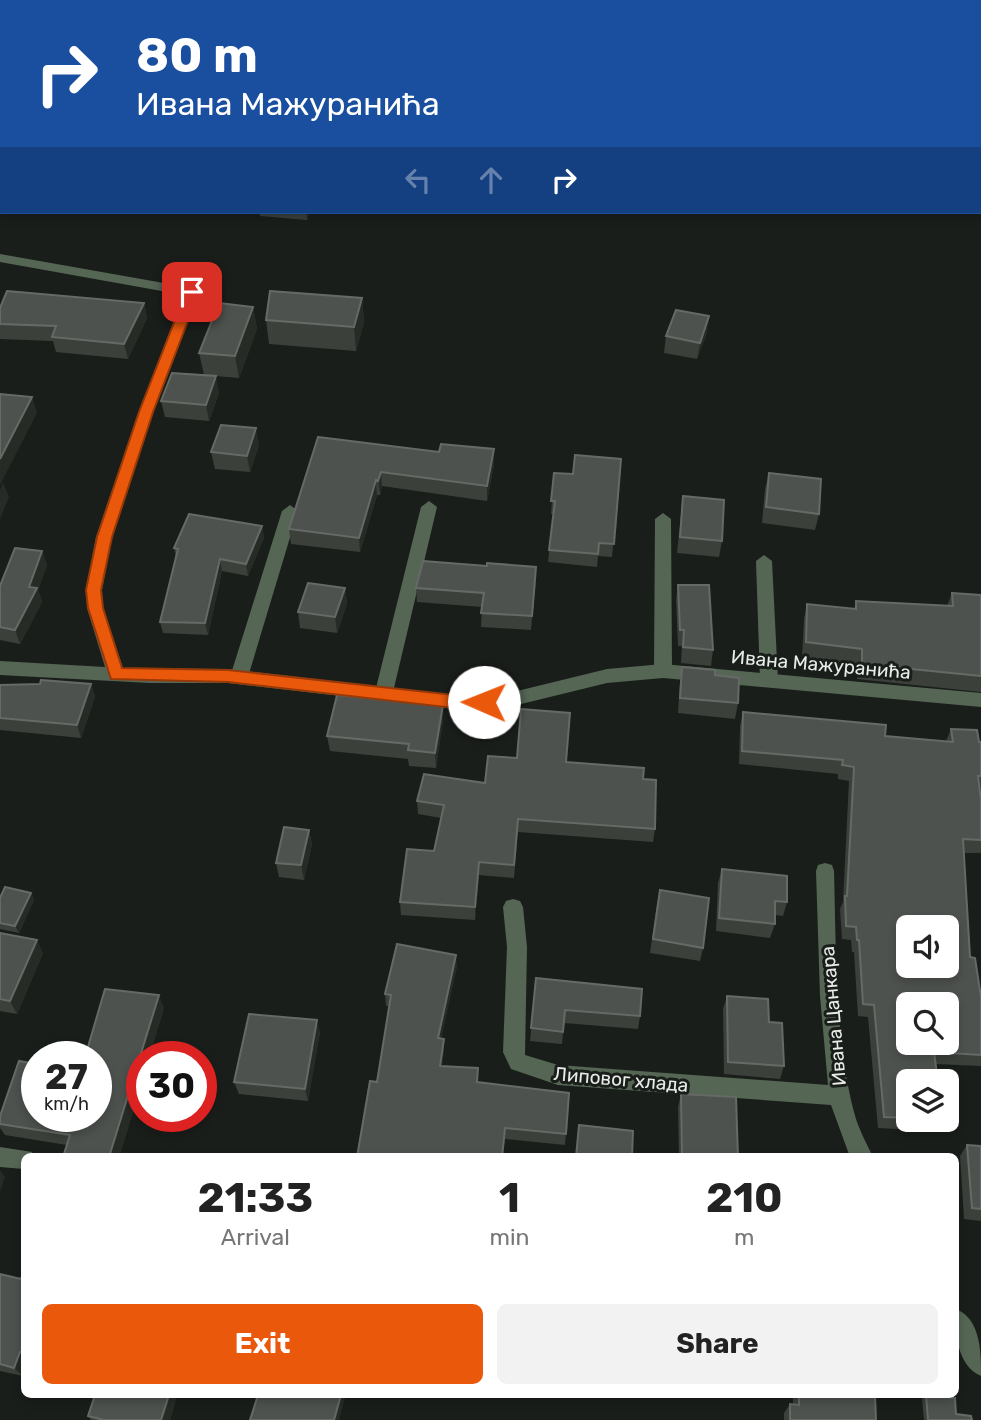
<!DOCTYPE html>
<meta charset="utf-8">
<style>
body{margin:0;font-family:Rubik,sans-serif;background:#f2f2f2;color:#222;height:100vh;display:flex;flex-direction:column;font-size:26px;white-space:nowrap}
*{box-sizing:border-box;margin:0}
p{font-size:23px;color:#767676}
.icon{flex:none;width:38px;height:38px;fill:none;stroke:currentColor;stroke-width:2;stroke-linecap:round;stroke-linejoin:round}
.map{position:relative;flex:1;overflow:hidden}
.drawer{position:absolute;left:21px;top:1153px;width:938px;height:245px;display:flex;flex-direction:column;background:#fff;border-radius:10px;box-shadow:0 4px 10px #0003}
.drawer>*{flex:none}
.guide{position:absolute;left:0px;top:0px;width:982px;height:214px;box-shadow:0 4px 10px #0003;background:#1a4fa0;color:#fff;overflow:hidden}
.fabs{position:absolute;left:896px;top:915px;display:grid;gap:14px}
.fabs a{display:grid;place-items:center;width:63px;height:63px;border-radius:10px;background:#fff;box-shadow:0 4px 10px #0003;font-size:35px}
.speed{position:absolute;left:21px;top:1041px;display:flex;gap:14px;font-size:35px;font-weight:700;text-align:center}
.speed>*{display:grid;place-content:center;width:91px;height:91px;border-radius:50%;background:#fff;box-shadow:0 4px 10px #0003;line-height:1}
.speed small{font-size:18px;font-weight:400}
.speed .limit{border:10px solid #d22;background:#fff;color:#111}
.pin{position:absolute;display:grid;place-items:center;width:60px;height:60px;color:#fff;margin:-30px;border-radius:14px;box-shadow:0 4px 10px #0006}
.me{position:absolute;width:77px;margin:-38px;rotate:271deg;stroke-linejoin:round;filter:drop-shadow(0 0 5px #0008)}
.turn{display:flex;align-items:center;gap:24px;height:147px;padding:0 21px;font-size:32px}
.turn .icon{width:91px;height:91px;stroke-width:2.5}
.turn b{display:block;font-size:49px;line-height:60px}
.lanes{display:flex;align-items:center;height:66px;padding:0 21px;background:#0003;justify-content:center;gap:35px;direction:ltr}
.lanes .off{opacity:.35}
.eta{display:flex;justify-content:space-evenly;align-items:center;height:119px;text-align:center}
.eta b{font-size:42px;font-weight:700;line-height:49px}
.button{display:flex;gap:14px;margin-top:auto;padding:14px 21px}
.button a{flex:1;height:80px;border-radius:10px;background:#ea580c;color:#fff;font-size:28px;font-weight:700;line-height:80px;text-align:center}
.button a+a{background:#f2f2f2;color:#222}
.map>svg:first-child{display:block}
</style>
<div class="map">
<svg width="981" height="1420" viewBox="0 0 981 1420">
<rect width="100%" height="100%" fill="#1a1e1a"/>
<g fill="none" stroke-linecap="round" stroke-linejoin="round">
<g fill="#565" fill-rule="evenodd">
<path d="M429,501L437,507L393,692L390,697H378L375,692L421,507Z"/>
<path d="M290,505L298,511L248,677L245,682H233L230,677L282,511Z"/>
<path d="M663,513L671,519L672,671L669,676H657L654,671L655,519Z"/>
<path d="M764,555L772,561L778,681L775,686H763L760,681L756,561Z"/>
</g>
<g fill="#565" fill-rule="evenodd">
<path d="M0,0L7,2H2L0,12Z"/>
<path d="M14,0H26L12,2Z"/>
<path d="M319,0H357L359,2H321Z"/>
<rect x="0" y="49" width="2" height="8"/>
<rect x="0" y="130" width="2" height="8"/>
<path d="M0,254L192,288L199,292L153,412L112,537L102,590L103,608L123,668L228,669L454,695L509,693L607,669L663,664L981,693V707L663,678L607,683L509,707L454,709L228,683H150L0,675V661L105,667L87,608L86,590L96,537L139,412L184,295L0,262Z"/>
<path d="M825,863L832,865L834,871C836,945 835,1041 854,1112C858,1128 866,1142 873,1157H850L831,1105L558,1085L511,1069L503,1052L507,947L503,907L506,901L513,899L520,901L523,907L527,947L525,1055L558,1065L828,1085L820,996L816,871L818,865Z"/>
<path d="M0,1147L32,1152L34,1157H24V1169L0,1167Z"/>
<path d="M956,1309C981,1319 981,1353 981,1376C957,1366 954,1331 956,1309Z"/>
</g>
</g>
<g fill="#3b403b">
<path d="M260,212H310L307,220L260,216Z"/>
<path d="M362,298L364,322L356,351L269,344L266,320Z"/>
<path d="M144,303L147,318L128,359L56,352L53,341L0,339V308Z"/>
<path d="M253,307L257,329L239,378L204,375L199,353Z"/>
<path d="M707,333L697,359L664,353L666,336Z"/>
<path d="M219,393L209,421L165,417L161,401Z"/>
<path d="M318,437L494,464L487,501L382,486L380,495H377L360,552L291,544L289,529Z"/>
<path d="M259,445L250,472L215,469L211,452Z"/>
<path d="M621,459L612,557L598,556L597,567L548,562L553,514H551L554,473L573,474Z"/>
<path d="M769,473L819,514L815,530L762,523L765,489Z"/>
<path d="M683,496L722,541L719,557L677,553Z"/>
<path d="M262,526L264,538L248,576L222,571L208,635L163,633L160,622L176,557L174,548Z"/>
<path d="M42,551L47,565L38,590L42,602L20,644L0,640V586Z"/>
<path d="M536,581L531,630L481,627L482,607L417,602L416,588Z"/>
<path d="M678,585L713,650L711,666L681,663L682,646H678L676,600Z"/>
<path d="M345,588L347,604L337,633L300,628L298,612Z"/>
<path d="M952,593L981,595V692L857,679V665L802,657L804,619L807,604L854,609L856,601L947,606Z"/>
<path d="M682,667L715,675L738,703L735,719L678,713L680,682Z"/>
<path d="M91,684L95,697L81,738L0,730V685Z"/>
<path d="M743,712L885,736L946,741L951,729L981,742V790H980L981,800V852L980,853H963L970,957L981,997V1066L936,1064L908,1082V1120H943L936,1131L878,1128L868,1017L858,1016L854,952H852L851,940L842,939L840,909L843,902L849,781L838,779V774L739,764L740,726Z"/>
<path d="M443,720L436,768L409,766L408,759L330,751L327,736Z"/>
<path d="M566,762L643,779L655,829L653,842L518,832L514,878L479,875L475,920L401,915L400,902L434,851L441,818L418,814L417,801Z"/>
<path d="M309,830L312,844L304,880L279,877L276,863Z"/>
<path d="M722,869L787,902L783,916L775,915V924L770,938L716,931L718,883Z"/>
<path d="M31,893L34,900L19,933L0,929V898Z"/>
<path d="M657,904L703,948L700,961L650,953Z"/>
<path d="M0,933L43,953L17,1014L0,1011Z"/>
<path d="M457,966L441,1038L444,1039V1050L442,1066L478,1082L569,1093L565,1145L505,1139L503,1157H357L377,1082L389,1006H386L385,994Z"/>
<path d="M536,978L640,1016L638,1029L564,1023L562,1044L530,1041Z"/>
<path d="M727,996L769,1022L784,1066L780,1079L724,1074L723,1009Z"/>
<path d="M164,1008L149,1057H142V1082L119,1157H63L67,1145L5,1135L0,1128V1116H37Z"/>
<path d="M320,1032L308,1101L239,1094L234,1082Z"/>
<path d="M681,1094L738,1157H679L678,1107Z"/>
<path d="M967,1145L981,1146V1221L964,1219L960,1156Z"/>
<path d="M24,1270V1371L23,1376L0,1371V1274L21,1279Z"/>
<path d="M177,1395L170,1420H91L88,1416Z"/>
<path d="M793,1395H875L876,1420H784V1413L790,1404H793Z"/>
<path d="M926,1395L956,1414L972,1420H924L922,1399Z"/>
</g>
<g fill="#262b26">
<path d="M306,212H310L307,220Z"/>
<path d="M362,298L364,322L356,351L354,327Z"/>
<path d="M144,303L147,318L128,359L124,344Z"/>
<path d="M253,307L257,329L239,378L235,356Z"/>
<path d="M709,316L707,333L697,359L700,343Z"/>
<path d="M216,376L219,393L209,421L206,405Z"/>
<path d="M32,397L37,413L0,485V459Z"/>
<path d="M256,428L259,445L250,472L247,456Z"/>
<path d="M494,449V464L487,501V486Z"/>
<path d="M381,472L382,486L380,495L378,481Z"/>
<path d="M376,480L377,495L360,552L359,538Z"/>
<path d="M3,482L9,497L0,519V490Z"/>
<path d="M262,526L264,538L248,576L246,564Z"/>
<path d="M42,551L47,565L38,590L42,602L20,644L15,630L29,587Z"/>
<path d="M220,559L222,571L208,635L205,623Z"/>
<path d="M536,567V581L531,630L532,616Z"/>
<path d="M345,588L347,604L337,633L335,617Z"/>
<path d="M91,684L95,697L81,738L77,725Z"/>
<path d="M443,705V720L436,768L435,753Z"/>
<path d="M309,830L312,844L304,880L301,865Z"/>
<path d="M479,862V875L475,920V907Z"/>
<path d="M31,893L34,900L19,933L15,926Z"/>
<path d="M37,940L43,953L17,1014L10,1001Z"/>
<path d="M456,955L457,966L439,1049L438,1038Z"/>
<path d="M159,995L164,1008L149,1057H142V1082L119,1157H109Z"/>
<path d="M317,1020L320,1032L308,1101L305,1089Z"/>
<path d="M444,1039V1050L441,1077L440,1066Z"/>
<path d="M0,1170L5,1177L0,1191Z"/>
<path d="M20,1352L24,1356V1371L23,1376L14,1368Z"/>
<path d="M169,1395H177L170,1420H161Z"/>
<path d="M341,1395H346L339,1420H334Z"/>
</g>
<g fill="#4e524e" stroke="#666a66" stroke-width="2" fill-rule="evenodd">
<path d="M358,0H389L388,2H357Z"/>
<path d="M7,291L144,303L124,344L52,337L56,326L0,324V308Z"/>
<path d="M270,291L362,298L354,327L266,320Z"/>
<path d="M219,303L253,307L235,356L199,353Z"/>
<path d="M676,310L709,316L700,343L666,336Z"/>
<path d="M172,373L216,376L206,405L161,401Z"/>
<path d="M0,394L32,397L0,459Z"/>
<path d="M221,425L256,428L247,456L211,452Z"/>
<path d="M318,437L439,452L441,444L494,449L487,486L381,472L378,481L376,480L359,538L289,529Z"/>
<path d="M575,455L621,459L614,544L599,543L598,554L549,550L555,501H551L554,473L573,474Z"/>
<path d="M769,473L821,479L819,514L766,507Z"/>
<path d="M683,496L724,500L722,541L680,537Z"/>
<path d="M189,514L262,526L246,564L220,559L205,623L160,622L178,549L174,548Z"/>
<path d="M15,548L42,551L29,587L37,588L15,630L0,627V586Z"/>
<path d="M423,561L487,566V563L536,567L532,616L481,613L484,593L416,588Z"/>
<path d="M308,583L345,588L335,617L298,612Z"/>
<path d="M678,585H709L713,650L683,647L684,630H680Z"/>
<path d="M952,593L981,595V676L862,664V649L806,642L807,604L856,609V601L953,606Z"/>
<path d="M682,667L715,670V675L739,678L738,703L680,698Z"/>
<path d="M41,680L91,684L77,725L0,718V685L40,684Z"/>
<path d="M337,695L443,705L435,753L408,750L409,744L327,736Z"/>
<path d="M521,709L570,713L566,762L644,768L643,779L656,780L655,829L518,819L514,865L479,862L475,907L400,902L407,849L434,851L444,805L417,801L424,774L485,783L488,756L517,758Z"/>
<path d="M743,712L886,725L885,736L953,742L951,729L977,730L979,742H981V776H978L981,800V840L963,839L970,957L975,958L981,997V1055L934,1052L938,1082H908V1118L884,1117L874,1005L863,1004L859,940H857L856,927L846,926L845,896H847L854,767L842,765L843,760L742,751ZM908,928H947V966H908ZM908,1004H947V1043H908Z"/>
<path d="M284,827L309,830L301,865L276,863Z"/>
<path d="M722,869L787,876V902L775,901V924L719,918Z"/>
<path d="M5,887L31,893L15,926L0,923V898Z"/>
<path d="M660,890L709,898L703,948L653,939Z"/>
<path d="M0,933L37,940L10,1001L0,999Z"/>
<path d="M397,944L456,955L438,1038L444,1039L440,1066L478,1068L477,1082L569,1093L566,1134L505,1128L502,1157L472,1155L471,1157H357L370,1081L377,1082L391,995L385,994Z"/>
<path d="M536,978L642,989L640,1016L565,1010L563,1032L531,1028Z"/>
<path d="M105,989L159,995L109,1157H63L70,1135L0,1124V1116L19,1061L37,1064V1116H96V1057H85Z"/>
<path d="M727,996L768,999L769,1022L782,1023L784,1066L728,1062Z"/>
<path d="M249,1014L317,1020L305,1089L234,1082Z"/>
<path d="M681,1094L736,1097L738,1157H682Z"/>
<path d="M579,1125L633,1131L632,1157H576Z"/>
<path d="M967,1145L981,1146V1209L972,1208Z"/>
<path d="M24,1270V1353L20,1352L14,1368L0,1364V1274L21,1279Z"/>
<path d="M95,1395H169L161,1420H104L88,1416Z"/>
<path d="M258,1395H341L334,1420H250Z"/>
<path d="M799,1395H875L876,1420H790V1404L799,1405Z"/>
<path d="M926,1395L955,1398L956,1414L971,1416L972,1420H928Z"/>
</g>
<path fill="#ea580c" stroke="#983908" stroke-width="2" d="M192,288L199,292L153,412L112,537L101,590L103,608L122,668L228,670L454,695L484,696L492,702L490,706L454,708L228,682L111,679L88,608L86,590L97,537L139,412L186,292Z"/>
<g text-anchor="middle" stroke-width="6" stroke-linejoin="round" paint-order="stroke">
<g font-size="19" fill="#e8ebe8" stroke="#1a1e1a">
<text transform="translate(821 664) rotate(5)" y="7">Ивана Мажуранића</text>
<text transform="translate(833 1016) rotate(-95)" y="7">Ивана Цанкара</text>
<text transform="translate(621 1079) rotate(5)" y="7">Липовог хлада</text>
</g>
</g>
</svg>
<div class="fabs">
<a><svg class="icon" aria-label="sound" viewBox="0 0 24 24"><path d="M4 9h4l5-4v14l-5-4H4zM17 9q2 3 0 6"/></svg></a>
<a><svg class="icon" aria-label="search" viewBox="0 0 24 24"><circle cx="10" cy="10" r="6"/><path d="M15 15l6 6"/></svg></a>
<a><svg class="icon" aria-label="layers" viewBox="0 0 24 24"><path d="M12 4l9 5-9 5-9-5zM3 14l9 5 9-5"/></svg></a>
</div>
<div class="speed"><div>27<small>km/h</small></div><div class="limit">30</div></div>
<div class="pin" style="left:192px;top:292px;background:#d93025"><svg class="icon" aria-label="arrive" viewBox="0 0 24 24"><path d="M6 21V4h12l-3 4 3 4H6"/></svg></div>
<svg class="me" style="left:484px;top:702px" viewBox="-20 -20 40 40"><circle r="19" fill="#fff"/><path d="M0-13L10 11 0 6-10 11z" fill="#ea580c"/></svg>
<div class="guide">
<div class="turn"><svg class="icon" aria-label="right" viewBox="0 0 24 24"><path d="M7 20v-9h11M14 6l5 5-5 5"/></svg><div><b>80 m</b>Ивана Мажуранића</div></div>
<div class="lanes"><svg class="icon off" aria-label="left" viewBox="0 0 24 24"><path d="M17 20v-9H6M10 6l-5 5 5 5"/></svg><svg class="icon off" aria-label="ahead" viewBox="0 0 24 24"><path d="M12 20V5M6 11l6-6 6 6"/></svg><svg class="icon" aria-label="right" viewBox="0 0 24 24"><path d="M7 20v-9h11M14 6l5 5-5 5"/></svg></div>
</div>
<section class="drawer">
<div class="eta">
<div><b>21:33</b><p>Arrival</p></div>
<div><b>1</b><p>min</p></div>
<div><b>210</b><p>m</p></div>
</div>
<div class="button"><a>Exit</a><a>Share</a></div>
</section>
</div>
